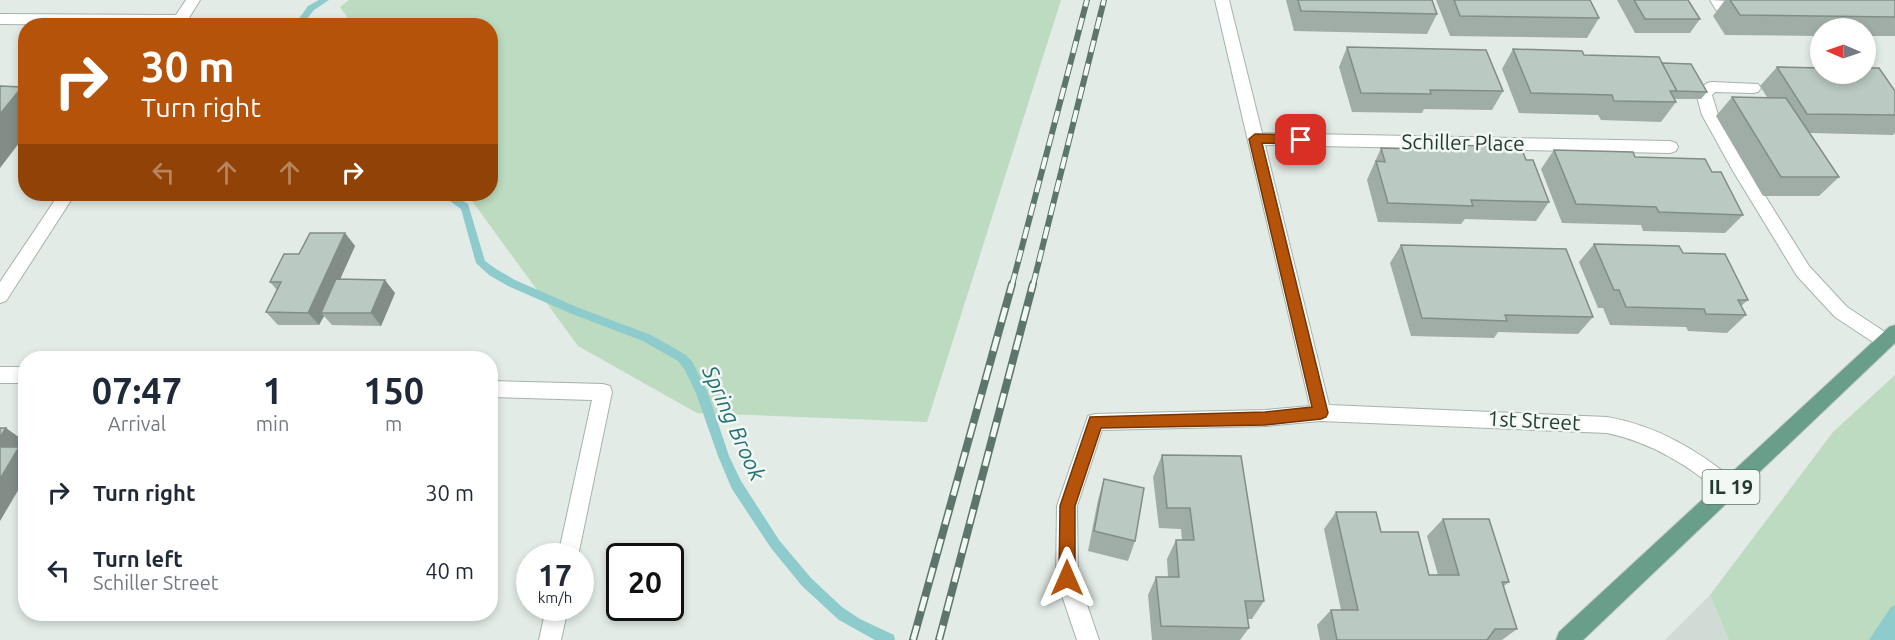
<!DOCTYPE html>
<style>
body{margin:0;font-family:Ubuntu,sans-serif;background:#f6f6f7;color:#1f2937;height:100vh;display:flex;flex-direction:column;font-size:22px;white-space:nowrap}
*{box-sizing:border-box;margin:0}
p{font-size:20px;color:#747a83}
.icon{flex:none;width:33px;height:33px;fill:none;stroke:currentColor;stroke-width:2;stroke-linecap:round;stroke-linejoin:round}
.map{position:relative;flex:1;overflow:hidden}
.side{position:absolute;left:18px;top:351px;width:480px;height:270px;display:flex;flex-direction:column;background:#fff;border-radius:24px;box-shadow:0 3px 9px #0003}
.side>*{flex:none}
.banner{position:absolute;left:18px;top:18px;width:480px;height:183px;border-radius:24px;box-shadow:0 3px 9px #0003;background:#b45309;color:#fff;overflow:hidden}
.needle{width:39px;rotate:272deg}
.controls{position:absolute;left:1810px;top:18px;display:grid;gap:12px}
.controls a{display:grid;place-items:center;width:66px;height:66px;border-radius:50%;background:#fff;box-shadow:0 3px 9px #0003;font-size:30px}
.speed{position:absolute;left:516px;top:543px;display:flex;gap:12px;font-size:30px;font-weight:700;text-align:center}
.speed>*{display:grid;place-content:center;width:78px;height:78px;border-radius:50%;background:#fff;box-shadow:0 3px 9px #0003;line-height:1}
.speed small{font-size:15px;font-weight:400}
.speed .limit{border:3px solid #111;border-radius:9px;background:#fff;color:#111}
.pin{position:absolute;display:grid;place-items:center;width:51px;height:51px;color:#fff;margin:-26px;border-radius:12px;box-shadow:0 3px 9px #0006}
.me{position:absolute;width:66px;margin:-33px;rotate:0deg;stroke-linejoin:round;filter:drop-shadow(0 0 4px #0008)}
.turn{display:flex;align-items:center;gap:21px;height:126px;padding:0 24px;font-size:27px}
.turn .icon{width:78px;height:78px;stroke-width:2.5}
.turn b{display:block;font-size:42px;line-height:51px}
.lanes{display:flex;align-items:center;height:57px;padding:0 24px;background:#0003;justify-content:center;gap:30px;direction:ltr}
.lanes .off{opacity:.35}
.eta{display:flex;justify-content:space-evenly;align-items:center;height:102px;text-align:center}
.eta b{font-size:36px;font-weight:600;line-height:42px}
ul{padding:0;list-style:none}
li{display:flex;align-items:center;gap:18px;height:78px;padding:0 24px}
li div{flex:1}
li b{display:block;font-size:22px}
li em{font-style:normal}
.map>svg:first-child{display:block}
</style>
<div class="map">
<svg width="1895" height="640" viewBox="0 0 1895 640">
<rect width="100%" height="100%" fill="#e2ebe6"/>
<path fill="#d0dbd5" d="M1710,595L1729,640H1665Z"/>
<g fill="#bcdbc0">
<path d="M349,0H1061L927,422L697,413L578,346L467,194H490V26L353,25L340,7Z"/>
<path d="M1895,375V640H1729L1710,595L1833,432Z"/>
</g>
<path fill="#8dcbcd" d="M1895,605V640H1869L1891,607Z"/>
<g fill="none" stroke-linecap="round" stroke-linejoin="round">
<g fill="#8dcbcd" fill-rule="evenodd">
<path d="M319,0H329L314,10L306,20L307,26H299L298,20L308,6Z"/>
<path d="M440,194H452L468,204L485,261L496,269L515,280L579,308L651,335L686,355L693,363L708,393L729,456L741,481L779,540L811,578L842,607L860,619L894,635L895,640H875L839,620L802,586L771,548L732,489L718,456L696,393L685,370L678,361L643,341L572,314L508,286L489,275L476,263L461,209Z"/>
</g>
<g stroke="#a5b3ac" stroke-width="2">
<g id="minor">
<path d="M186,0H200L184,26L0,24V14L176,15Z"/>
<path d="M1215,0H1229L1262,133L1670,141L1676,143L1678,147L1676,151L1670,153L1265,145L1329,405L1607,417C1658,426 1697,450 1737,482L1740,488L1737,494L1730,497L1723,494C1687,465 1653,443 1607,433L1321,421L1265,426L1102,430L1077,506L1078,578L1099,640H1077L1056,578L1057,506L1088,416L1095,414L1265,410L1310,406Z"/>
<path d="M1710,0L1745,2L1752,7C1745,14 1726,13 1716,10Z"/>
<path d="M1712,82L1758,84L1761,88L1758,92L1753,93L1715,92L1712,95L1718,115L1747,167L1809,266L1847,307L1891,336L1894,341L1891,346L1885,349L1879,346L1835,317L1797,276L1733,171L1702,115L1696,93L1707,83Z"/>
<path d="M59,194H75L6,301L0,303V282Z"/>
<rect x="0" y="367" width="26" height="16"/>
<path d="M490,381L603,384L610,386L612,392L578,556H558L592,400L490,397Z"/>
<path d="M546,608H568L561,640H539Z"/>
</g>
</g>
<g stroke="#c1c8c5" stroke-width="2">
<path id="major" d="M1895,325V343L1583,640H1556L1559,632L1889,327Z"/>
</g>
<use href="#minor" fill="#fff" fill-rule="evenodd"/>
<use href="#major" fill="#699e8a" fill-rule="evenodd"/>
<g stroke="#5d766d" stroke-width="6">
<g id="rail-far1">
<path d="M1012,285L1087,0"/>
<path d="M1033,285L1104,0"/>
</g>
</g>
<g stroke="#5d766d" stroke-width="8">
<g id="rail">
<path d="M913,640L1012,284"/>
<path d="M939,640L1033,284"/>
</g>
</g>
<use href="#rail-far1" stroke="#f2f8f4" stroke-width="4" stroke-dasharray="12" stroke-linecap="butt"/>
<use href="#rail" stroke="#f2f8f4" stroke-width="5" stroke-dasharray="15" stroke-linecap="butt"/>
</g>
<g fill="#a0ada6">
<path d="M1286,0H1432L1437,14L1427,34L1294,31Z"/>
<path d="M1436,0H1590L1599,18L1587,38L1450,36Z"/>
<path d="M1617,0H1688L1700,19L1690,33H1635Z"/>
<path d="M1725,0H1895V36H1866V28H1821V36L1725,35L1713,16Z"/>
<path d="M1347,47L1503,91L1492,110L1424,109L1422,113L1352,112L1339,67Z"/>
<path d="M1513,49L1662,63L1707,92L1701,99H1674L1676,102L1661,122L1601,120L1598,115L1519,113L1502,69Z"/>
<path d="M1777,67L1895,91V133L1893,135L1810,133L1839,177L1819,196H1763L1716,116L1732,97H1767L1760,86Z"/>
<path d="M1451,145L1526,160L1549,202L1536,221L1465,219L1461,224L1378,222L1367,180L1381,148L1448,150Z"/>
<path d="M1554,150L1635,157L1712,172L1743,215L1725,233L1643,231L1641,225L1562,223L1541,169Z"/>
<path d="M345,233L355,246L340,279L395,293L381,326L332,325L324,316L319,325H278L266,312L277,290L270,282L299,254Z"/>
<path d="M1594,244L1683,253L1748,300L1741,306L1746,315L1727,333L1688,331L1686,327L1610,325L1603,308H1598L1579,262Z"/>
<path d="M1401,245L1593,317L1578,334L1498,332L1494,338L1411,336L1390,263Z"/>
<path d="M1162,455L1264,601L1252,619H1247L1249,628L1240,640H1152L1148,595L1156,577H1168L1167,559L1176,540H1182L1181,529L1159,528L1153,477Z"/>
<path d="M1104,479L1135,541L1128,561L1088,551L1098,500Z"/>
<path d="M1336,512L1381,532L1429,575H1438L1427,536L1443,519L1509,582L1504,586L1517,629L1502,640H1320L1317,625L1331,610H1341L1324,529Z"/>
</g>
<g fill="#828d87">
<path d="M22,87L26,90V134L0,168V114Z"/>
<path d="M345,233L355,246L325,313H321L324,316L319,325L308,313Z"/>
<path d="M385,280L395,293L381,326L371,313Z"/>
<path d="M6,428L23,440L13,458L0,450V437Z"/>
<path d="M19,447L26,451V477L0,521V479Z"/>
</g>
<g fill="#bac9c1" stroke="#828d87" stroke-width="1.5">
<path d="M1298,0H1432L1437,14L1301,11Z"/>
<path d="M1454,0H1590L1599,18L1460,16Z"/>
<path d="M1634,0H1688L1700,19H1645Z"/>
<path d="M1730,0H1895V17L1740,15Z"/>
<path d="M1347,47L1486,50L1503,91L1430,90L1431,94L1361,93Z"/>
<path d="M1513,49L1582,51L1584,55L1659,57L1677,91H1670L1676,102L1614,101L1612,95L1531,93Z"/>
<path d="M1662,63L1691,64L1707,92L1677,91Z"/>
<path d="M1777,67L1821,68V74H1866V68H1879L1895,91V115L1807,114Z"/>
<path d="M0,86L22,87L0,114Z"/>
<path d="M1732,97L1786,98L1839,177H1781Z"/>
<path d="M1451,145L1521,147L1526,160H1533L1549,202L1471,200L1473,206L1388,203L1376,161L1385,162L1381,148L1453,150Z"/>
<path d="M1554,150L1633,152L1635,157L1705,159L1712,172H1721L1743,215L1659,212L1656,207L1576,204Z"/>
<path d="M310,233H345L308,313L266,312L281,282H270L284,254H299Z"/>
<path d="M1594,244L1679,246L1683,253L1725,254L1748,300H1738L1746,315L1706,314L1704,309L1626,307L1619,290H1614Z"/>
<path d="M1401,245L1566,249L1593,317L1505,315L1507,321L1422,318Z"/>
<path d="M336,279L385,280L371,313H321Z"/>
<path d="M0,428H6L0,437Z"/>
<path d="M0,447H19L0,479Z"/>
<path d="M1162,455L1241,456L1264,601H1245L1249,628L1161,626L1156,577H1179L1176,540H1194L1190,508H1167Z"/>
<path d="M1104,479L1144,488L1135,541L1094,531Z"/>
<path d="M1336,512H1376L1381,532H1418L1429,575H1459L1443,519H1489L1509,582H1502L1517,629H1495L1487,640H1337L1331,610H1358Z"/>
</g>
<path fill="#b45309" stroke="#753606" stroke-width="1.5" d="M1255,134L1301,135L1307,140L1301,144L1262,143L1328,413L1326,417L1321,419L1265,425L1101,428L1075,506V578L1072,584L1067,586L1061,584L1059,578L1060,506L1090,417L1265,412L1312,407L1249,139Z"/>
<g text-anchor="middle" stroke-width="5" stroke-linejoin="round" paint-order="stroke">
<rect fill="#f2f8f4" stroke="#61746c" stroke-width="1.5" x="1702.5" y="470" width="57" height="34" rx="4.5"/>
<g font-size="20" font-weight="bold" fill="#233b31">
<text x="1731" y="494">IL 19</text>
</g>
<g font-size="21" fill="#233b31" stroke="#f2f8f4">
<text transform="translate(1463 143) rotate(1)" y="7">Schiller Place</text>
<text transform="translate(1534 421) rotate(3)" y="7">1st Street</text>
</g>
<g font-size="22" font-style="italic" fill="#217073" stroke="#f2f8f4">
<text transform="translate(734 423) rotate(66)" y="8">Spring Brook</text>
</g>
</g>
</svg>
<div class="controls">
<a><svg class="needle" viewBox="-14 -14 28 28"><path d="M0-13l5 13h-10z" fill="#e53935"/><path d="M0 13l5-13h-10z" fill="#747a83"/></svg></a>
</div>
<div class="speed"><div>17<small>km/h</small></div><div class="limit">20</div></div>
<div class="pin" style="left:1301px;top:140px;background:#d93025"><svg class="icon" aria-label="arrive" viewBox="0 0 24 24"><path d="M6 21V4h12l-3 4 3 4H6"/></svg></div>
<svg class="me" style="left:1067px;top:578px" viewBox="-20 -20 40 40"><path d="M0-17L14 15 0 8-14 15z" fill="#b45309" stroke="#fff" stroke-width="4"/></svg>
<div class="banner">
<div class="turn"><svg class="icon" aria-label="right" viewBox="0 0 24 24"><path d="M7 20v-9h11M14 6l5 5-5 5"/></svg><div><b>30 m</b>Turn right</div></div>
<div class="lanes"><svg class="icon off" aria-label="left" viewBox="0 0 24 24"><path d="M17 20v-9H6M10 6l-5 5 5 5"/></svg><svg class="icon off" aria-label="ahead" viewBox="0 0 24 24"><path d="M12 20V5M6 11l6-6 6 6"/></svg><svg class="icon off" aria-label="ahead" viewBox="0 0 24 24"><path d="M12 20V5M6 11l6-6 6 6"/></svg><svg class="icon" aria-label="right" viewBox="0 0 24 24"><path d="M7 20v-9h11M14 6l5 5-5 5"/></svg></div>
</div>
<section class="side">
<div class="eta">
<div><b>07:47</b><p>Arrival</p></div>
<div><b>1</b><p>min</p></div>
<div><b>150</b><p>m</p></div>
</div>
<ul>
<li><svg class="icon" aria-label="right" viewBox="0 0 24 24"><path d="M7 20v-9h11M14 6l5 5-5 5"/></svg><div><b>Turn right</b></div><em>30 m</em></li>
<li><svg class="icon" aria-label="left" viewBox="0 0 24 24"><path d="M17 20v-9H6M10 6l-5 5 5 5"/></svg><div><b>Turn left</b><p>Schiller Street</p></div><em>40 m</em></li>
</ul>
</section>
</div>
